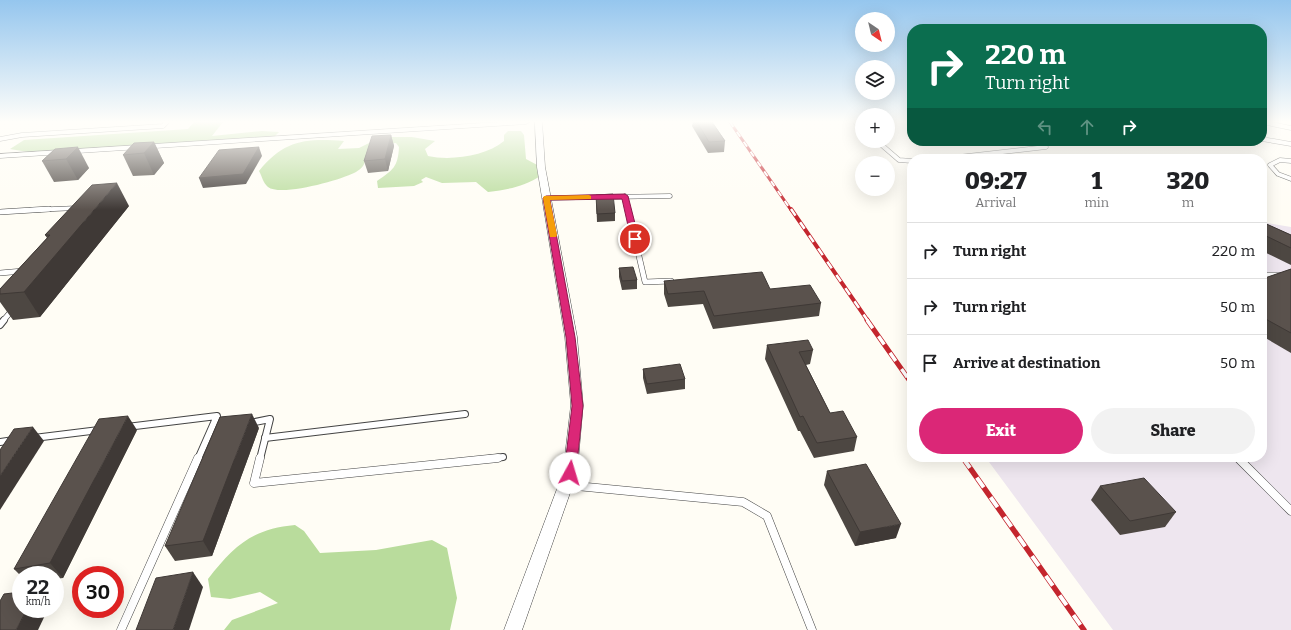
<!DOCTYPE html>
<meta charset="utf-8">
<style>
body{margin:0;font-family:Bitter,serif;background:#f2f2f2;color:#202124;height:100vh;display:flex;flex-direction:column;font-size:15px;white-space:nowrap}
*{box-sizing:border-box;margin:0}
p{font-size:13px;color:#757577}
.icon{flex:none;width:22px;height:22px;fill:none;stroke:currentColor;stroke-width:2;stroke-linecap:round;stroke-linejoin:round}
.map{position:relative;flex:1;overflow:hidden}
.details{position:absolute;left:907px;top:154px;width:360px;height:308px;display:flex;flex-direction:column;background:#fff;border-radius:16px;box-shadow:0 4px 16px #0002}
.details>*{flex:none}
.guide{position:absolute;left:907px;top:24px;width:360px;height:122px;border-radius:16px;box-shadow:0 4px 16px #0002;background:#0b6e4f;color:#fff;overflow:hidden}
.needle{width:26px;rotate:145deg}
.controls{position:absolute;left:855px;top:12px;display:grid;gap:8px}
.controls a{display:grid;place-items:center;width:40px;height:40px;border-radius:50%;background:#fff;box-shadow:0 4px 16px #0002;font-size:20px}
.speed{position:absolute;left:12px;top:566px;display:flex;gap:8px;font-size:20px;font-weight:700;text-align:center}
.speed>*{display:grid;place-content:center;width:52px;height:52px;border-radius:50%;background:#fff;box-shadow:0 4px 16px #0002;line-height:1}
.speed small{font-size:10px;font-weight:400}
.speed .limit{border:6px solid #d22;background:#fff;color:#111}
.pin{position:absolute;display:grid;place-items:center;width:34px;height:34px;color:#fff;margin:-17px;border:2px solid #fff;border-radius:50%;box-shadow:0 1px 4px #0007}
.me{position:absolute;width:44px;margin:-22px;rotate:6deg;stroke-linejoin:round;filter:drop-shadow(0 0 3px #0008)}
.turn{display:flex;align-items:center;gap:14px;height:84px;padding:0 12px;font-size:18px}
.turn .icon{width:52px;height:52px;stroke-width:2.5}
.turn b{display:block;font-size:28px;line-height:34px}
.lanes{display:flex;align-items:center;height:38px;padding:0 12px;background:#0003;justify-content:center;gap:20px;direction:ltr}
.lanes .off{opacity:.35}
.eta{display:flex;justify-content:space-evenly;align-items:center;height:68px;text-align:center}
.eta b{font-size:24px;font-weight:800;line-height:28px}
.action{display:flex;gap:8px;margin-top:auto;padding:8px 12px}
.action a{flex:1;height:46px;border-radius:24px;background:#db2777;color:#fff;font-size:16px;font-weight:800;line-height:46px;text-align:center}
.action a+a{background:#f2f2f2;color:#202124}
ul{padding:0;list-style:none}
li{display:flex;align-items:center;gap:12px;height:56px;padding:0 12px;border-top:1px solid #e0e0e0}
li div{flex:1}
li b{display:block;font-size:15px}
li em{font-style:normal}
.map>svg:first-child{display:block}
</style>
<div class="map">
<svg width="1291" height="630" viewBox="0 0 1291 630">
<rect width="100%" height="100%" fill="#fffdf5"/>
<path fill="#eee6ef" d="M1262,222L1291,227V630H1113L989,462L1022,457H1262Z"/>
<g fill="#b9dc9c">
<path d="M194,122H223L212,136L262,131L279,132L273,138L28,152L10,149L24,140L188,129Z"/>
<path d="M508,131H521L524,135L526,159L541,167L542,175C523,187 510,189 488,192L476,182L442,183L426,177L421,180L423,182L414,186L378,188L377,181C393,170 398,167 399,147L396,143C386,144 375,144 369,154C363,163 366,167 354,173C340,180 281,197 268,187C263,183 262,176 259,171C284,140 306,138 344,141L338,149L359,148L373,141L391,137H412L435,141L425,149L428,156C451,161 486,156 504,141V135Z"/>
<path d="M295,525L304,531L320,553L376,550L432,540L447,548L457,598L450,630H224L232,620L278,603L260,592L230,599L211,597L208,579C234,546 252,529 295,525Z"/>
</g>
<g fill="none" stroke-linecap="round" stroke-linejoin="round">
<g stroke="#444" stroke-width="5">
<g id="lane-far3">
<path d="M855,122L862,128"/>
<path d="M1262,122L1291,128"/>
<path d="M0,139L22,135L163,126L167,122"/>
<path d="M1262,139L1291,144"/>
<path d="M877,141L899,160L912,161"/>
<path d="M941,159L1046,147"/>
<path d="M1291,161L1280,160L1270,165L1278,174L1291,179"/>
<path d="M625,196L628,210"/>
<path d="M546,198L670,196"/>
<path d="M30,210L78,208"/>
</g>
</g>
<g stroke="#444" stroke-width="6">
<g id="lane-far2">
<path d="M628,209L645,282L671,281"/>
<path d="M0,212L49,209"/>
<path d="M0,273L23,271"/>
<path d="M1262,275H1280L1291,277"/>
<path d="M3,321L13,309"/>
</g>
</g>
<g stroke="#444" stroke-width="8">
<g id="lane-far1">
<path d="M0,325L4,320"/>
<path d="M250,423L270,419L260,459"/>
<path d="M127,427L217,416L198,459"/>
<path d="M34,438L99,430"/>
<path d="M265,438L465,414"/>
<path d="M0,442L14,440"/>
<path d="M1237,457L1239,459"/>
<path d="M488,459L503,457"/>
</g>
</g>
<g stroke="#444" stroke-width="9">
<g id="lane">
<path d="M260,458L254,483L498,458"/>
<path d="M1238,458L1291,511"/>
<path d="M566,485L743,502L767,516L812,630"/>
<path d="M121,630L198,458"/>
</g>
</g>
<g stroke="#444" stroke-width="1">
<g id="street">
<path d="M499,122H530L526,124L0,158V154Z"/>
<path d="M535,122H542L545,167L577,337L583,405L577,473L522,630H504L563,473L571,405L565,337L537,167Z"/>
</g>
</g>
<use href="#lane-far3" stroke="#fff" stroke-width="4"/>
<use href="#lane-far2" stroke="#fff" stroke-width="5"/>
<use href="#lane-far1" stroke="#fff" stroke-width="6"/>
<use href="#lane" stroke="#fff" stroke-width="8"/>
<use href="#street" fill="#fff" fill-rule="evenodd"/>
<g stroke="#c4262e" stroke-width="3">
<path id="rail-far3" d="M730,122L791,210"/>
</g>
<g stroke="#c4262e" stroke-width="4">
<path id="rail-far2" d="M791,209L868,321"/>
</g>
<g stroke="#c4262e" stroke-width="5">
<g id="rail-far1">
<path d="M867,320L912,384"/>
<path d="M963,457L964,459"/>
</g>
</g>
<g stroke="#c4262e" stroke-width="5.5">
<path id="rail" d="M963,458L1084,630"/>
</g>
<use href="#rail-far3" stroke="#fff" stroke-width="2" stroke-dasharray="6" stroke-linecap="butt"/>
<use href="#rail-far2" stroke="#fff" stroke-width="2.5" stroke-dasharray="8" stroke-linecap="butt"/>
<use href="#rail-far1" stroke="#fff" stroke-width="3.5" stroke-dasharray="10" stroke-linecap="butt"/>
<use href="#rail" stroke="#fff" stroke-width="4" stroke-dasharray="12" stroke-linecap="butt"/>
</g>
<g fill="#4d4742">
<path d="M693,122H712L725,141L724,152L708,153L692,126Z"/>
<path d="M391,135L394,146L388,171L368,173L364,161Z"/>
<path d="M154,142L164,163L154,175L133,176L123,155Z"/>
<path d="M55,149L89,168L78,180L54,182L42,161Z"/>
<path d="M596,195L615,213V221L597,222Z"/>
<path d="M129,206L40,317L13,320L0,302V289L47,238L45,235Z"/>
<path d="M1262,222L1291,235V265L1262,251Z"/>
<path d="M619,268L637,280V289L622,290L619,277Z"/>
<path d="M1291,269V353L1262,336V279Z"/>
<path d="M664,281L770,289L821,303L819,316L713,329L703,304L668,307L664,294Z"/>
<path d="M767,345L813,350L810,364L806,365L830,413L857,437L854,451L814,458L800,431H798L765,359Z"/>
<path d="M643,369L685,379V389L647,394L643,378Z"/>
<path d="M259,428L212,556L175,561L165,546Z"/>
<path d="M137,430L63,578L55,579V575H21V576L14,569Z"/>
<path d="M827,471L896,538L855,546L824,485Z"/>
<path d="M1100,486L1176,512L1165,527L1120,535L1091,500Z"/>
</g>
<g fill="#3f3936">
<path d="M391,135L394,146L388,171L385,159Z"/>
<path d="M154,142L164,163L154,175L144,153Z"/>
<path d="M78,147L89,168L78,180L66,159Z"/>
<path d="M259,147L262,156L246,184L203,188L199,178Z"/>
<path d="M117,183L129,206L40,317L24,292Z"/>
<path d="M252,414L259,428L212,556L203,541Z"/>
<path d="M128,416L137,430L63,578L50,563Z"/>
<path d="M33,427L44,441L0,510V476Z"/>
<path d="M901,524L896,538L855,546L860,532Z"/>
<path d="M193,572L203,587L189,630H173Z"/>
<path d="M27,609H48L38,630H16Z"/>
</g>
<g fill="#5a524d" stroke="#3f3936">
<path d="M697,122H712L725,141L709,142Z"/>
<path d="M391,135L385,159L364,161L372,136Z"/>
<path d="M154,142L144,153L123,155L134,143Z"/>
<path d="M78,147L66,159L42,161L55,149Z"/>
<path d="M259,147L243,174L199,178L219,150Z"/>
<path d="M117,183L24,292L0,294V289L50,235H45L92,185Z"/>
<path d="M613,194L615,213L597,214L596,195Z"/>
<path d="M1262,222L1291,235V248L1262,234Z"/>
<path d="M633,267L637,280L622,281L619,268Z"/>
<path d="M1291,269V333L1262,317V279Z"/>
<path d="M762,272L770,289L810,285L821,303L714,316L704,291L668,294L664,281Z"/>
<path d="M808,340L813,350L799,352L830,413L843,411L857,437L817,443L803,416L800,417L767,345Z"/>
<path d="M680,364L685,379L647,384L643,369Z"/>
<path d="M252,414L203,541L165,546L220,417Z"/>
<path d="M128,416L50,563L14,569L99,419Z"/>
<path d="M33,427L0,476V450L14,429Z"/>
<path d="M866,464L901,524L860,532L827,471Z"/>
<path d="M1144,478L1176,512L1130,521L1100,486Z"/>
<path d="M193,572L173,630H136L156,578Z"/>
<path d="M21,592V609H27L16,630H0V601L4,594Z"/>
</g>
<linearGradient id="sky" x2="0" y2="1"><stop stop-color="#95c6ee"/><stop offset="0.58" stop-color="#fffefa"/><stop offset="1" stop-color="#fffefa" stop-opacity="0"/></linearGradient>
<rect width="1291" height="210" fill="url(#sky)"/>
<path fill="#db2777" stroke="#8e194d" d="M625,194L628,196L639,239L635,242L631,239L622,199L550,200L575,337L583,406L576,473L574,477L570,478L566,477L564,473L572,406L566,337L543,198L546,196Z"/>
<path fill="#f59e0b" d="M589,195L591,196V199L550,200L557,235L556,237H550L543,198L544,196Z"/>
</svg>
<div class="controls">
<a><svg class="needle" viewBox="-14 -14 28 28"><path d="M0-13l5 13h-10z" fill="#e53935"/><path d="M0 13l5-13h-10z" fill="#757577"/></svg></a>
<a><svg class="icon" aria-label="layers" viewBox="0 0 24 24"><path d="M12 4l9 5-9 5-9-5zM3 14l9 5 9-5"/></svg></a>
<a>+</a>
<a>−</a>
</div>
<div class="speed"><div>22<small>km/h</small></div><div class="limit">30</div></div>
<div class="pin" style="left:635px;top:239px;background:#d93025"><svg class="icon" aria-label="arrive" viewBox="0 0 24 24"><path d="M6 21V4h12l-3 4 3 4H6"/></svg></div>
<svg class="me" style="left:570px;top:473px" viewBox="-20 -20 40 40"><circle r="19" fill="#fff"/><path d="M0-13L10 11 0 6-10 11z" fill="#db2777"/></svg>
<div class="guide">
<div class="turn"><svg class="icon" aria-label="right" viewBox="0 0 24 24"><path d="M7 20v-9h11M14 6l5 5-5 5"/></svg><div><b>220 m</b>Turn right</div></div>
<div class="lanes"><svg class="icon off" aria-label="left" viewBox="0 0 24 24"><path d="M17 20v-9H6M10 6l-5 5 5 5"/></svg><svg class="icon off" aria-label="ahead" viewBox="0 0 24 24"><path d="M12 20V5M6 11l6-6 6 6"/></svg><svg class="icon" aria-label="right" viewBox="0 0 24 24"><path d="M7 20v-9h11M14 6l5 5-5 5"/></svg></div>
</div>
<section class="details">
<div class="eta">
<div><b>09:27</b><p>Arrival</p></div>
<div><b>1</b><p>min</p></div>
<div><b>320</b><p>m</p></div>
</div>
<ul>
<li><svg class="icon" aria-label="right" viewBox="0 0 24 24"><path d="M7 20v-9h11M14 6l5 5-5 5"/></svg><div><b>Turn right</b></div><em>220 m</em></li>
<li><svg class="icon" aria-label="right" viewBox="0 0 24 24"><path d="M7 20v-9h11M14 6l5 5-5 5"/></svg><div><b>Turn right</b></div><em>50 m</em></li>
<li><svg class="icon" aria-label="arrive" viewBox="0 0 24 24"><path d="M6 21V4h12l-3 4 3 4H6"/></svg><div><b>Arrive at destination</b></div><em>50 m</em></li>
</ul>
<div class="action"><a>Exit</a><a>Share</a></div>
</section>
</div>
